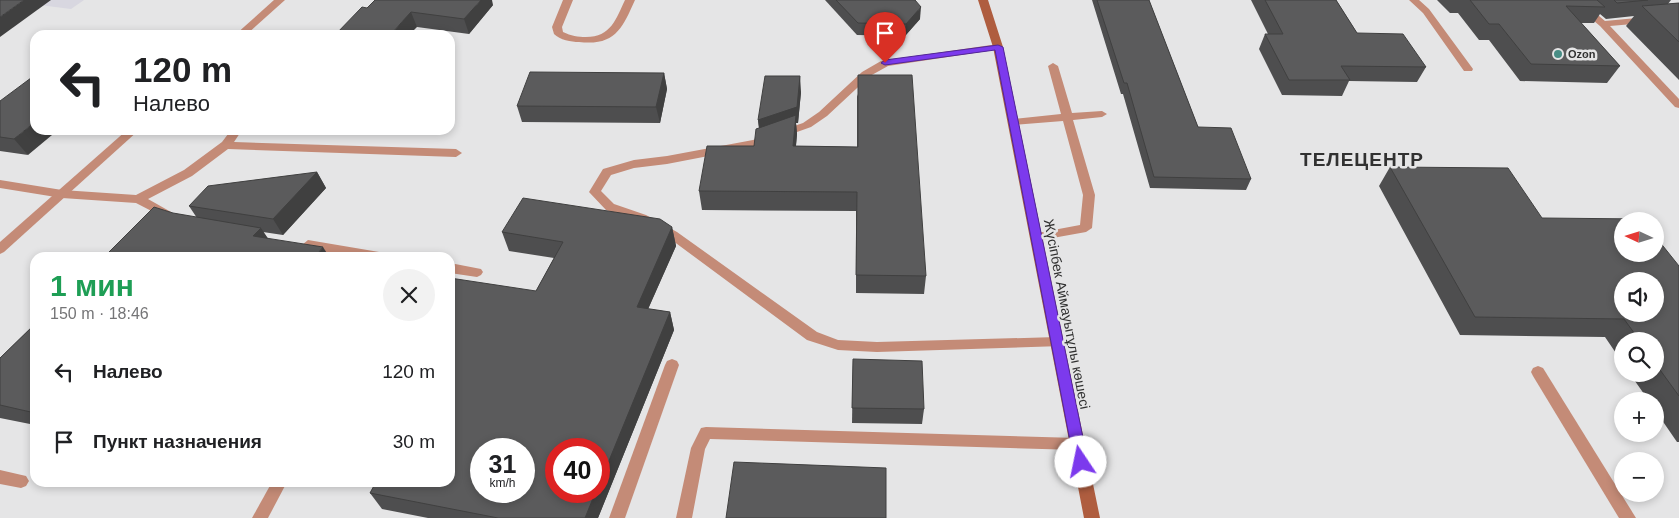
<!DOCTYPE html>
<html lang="ru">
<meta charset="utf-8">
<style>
body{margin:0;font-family:Arial,sans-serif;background:#f2f2f2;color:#202124;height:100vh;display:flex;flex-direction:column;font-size:19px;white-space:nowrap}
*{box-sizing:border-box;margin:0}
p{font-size:16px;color:#757577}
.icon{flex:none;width:28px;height:28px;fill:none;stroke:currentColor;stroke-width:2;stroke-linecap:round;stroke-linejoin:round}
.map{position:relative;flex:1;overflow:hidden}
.drawer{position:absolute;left:30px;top:252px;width:425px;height:235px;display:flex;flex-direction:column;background:#fff;border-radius:15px;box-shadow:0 2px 8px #0003}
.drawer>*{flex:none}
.hud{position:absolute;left:30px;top:30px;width:425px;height:105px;border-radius:15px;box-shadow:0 2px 8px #0003;background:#fff;color:#202124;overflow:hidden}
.needle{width:32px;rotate:274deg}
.controls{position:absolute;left:1614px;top:212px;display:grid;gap:10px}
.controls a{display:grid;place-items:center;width:50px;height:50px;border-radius:50%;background:#fff;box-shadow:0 2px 8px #0003;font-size:25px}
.speed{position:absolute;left:470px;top:438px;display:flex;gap:10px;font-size:25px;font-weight:700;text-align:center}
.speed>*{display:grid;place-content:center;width:65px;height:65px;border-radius:50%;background:#fff;box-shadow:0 2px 8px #0003;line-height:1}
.speed small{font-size:12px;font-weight:400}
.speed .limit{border:8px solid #d22;background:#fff;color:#111}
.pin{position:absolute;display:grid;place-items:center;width:42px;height:42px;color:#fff;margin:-51px -21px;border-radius:50% 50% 50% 0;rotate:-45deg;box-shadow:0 0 5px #0007}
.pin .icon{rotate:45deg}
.me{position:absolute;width:55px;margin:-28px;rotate:349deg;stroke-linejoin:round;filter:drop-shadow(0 0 4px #0008)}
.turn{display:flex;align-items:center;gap:18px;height:105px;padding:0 20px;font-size:22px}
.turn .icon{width:65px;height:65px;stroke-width:2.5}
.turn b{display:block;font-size:35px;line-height:42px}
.round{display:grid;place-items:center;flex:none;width:52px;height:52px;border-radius:26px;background:#f2f2f2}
.head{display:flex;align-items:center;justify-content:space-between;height:85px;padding:0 20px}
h1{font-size:30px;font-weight:800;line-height:38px;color:#1e9e55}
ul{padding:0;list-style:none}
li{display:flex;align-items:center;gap:15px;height:70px;padding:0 20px}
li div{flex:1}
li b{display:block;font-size:19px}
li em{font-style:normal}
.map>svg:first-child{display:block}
</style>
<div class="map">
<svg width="1679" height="518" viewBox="0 0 1679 518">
<rect width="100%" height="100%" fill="#e5e5e6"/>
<path fill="#d8d7e0" d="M0,0H84L71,9Z"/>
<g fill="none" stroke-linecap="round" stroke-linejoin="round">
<g fill="#c48b77" fill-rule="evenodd">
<path d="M563,0H573L562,27L563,32C571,36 578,37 586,37C611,37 616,19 625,0H635C622,29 615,46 579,42C571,42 560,40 554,34L552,27Z"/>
<path d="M1409,0H1419L1429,9L1473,69L1472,71H1464L1423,13Z"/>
<path d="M1569,0H1580L1605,21L1679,14V20L1610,26L1679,99V108L1675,107L1600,26Z"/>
<path d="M998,44L1003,47L1001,49L888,66L870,76L827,116L811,127L755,147L667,164L634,168L611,175L601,191L614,204L646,215L677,232L817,332L838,340L877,342L1057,337L1062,338L1064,342L1062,346L877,352L838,350L807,340L669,238L638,221L606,210L589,192L603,169L634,160L667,156L753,140L803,123L819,112L862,72L881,61Z"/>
<path d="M1053,63L1058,66L1072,113L1102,111L1107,114L1102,117L1073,120L1095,195L1092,228L1086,232L1036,241L1030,237L1032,234L1080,225L1083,195L1063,121L1013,125L1008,122L1013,119L1061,114L1048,66Z"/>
<path d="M231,130H242L234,142L456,149L462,153L456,157L228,149L192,176L148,199L171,212L173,215L167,219L136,203L62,198L0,188V180L62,190L136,195L184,170L222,142Z"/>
<path d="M308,240L385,253L391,258H355L304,248L302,245Z"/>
<path d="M450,263L481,269L483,272L481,275L477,277L450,273Z"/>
<path d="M672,359L677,361L679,365L625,518H609L665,365L667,361Z"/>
<path d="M1538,366L1543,368L1636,518H1619L1533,376L1531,372L1533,368Z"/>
<path d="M706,427L1077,438L1082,439L1084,444L1082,449L1077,450L710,439L705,449L692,518H676L691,448L701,428Z"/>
<path d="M0,470L26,476L29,481L26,486L21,488L0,484Z"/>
<path d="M272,482H287L268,518H252Z"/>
</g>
<g fill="#c48b77" fill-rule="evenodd">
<path d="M274,0H285L246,35H235Z"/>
<path d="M127,130H139L4,252L0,254V242Z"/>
</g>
<path fill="#af5d3f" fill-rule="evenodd" d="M978,0H988L1003,47L1100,518H1084L993,47Z"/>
</g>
<g fill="#4e4e4f">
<path d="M825,0H915L920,19L905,36L857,35Z"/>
<path d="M1092,0H1149L1198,127L1251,179L1246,190L1150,188L1123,94H1121Z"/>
<path d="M1251,0H1336L1357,33L1426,67L1417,82L1349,81L1342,96L1282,95L1259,49L1265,34H1268Z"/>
<path d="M1437,0H1671L1668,4L1679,3V80L1626,26L1634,16L1606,19L1600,14L1594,23H1581L1620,66L1607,83L1520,81L1489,40H1479L1458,13H1450Z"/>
<path d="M493,5L469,34L417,27L367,8Z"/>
<path d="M664,73L667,89L660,123L522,122L517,106Z"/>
<path d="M801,92L798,123H796L797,134L796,146L857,147V94L926,276L924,294L856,293V211L702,210L699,191L754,146L759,128L758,120Z"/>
<path d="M0,101L28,155L0,151Z"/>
<path d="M1390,167L1542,218L1679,266V442H1677L1655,410V401H1649L1630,374H1655V341H1622V362L1605,337L1460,335L1379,186Z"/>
<path d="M317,172L326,188L283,235L263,232L268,239L330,258L173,213L197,218L189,206Z"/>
<path d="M672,227L676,246L648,309L670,312L674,330L598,518H428L382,509L370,493L536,291L554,258L509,251L502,232Z"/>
<path d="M35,324V425L0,418V358Z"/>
<path d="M853,359L924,409L922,424L852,423Z"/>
</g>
<g fill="#404040">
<path d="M24,0H51L0,37V17Z"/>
<path d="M481,0H492L493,5L469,34L464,19Z"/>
<path d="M921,7L920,19L905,36L906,24Z"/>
<path d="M411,12L417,27L409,35H390Z"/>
<path d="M664,73L667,89L660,123L656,107Z"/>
<path d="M800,76L801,92L798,123H796L797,134L794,165L760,136L758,120Z"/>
<path d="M35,122V130H58L28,155L14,139Z"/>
<path d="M317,172L326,188L283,235L273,219Z"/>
<path d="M672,227L676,246L641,325L637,307Z"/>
<path d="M261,228L273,246L253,236Z"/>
<path d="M323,247L330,258H315Z"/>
<path d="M670,312L674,330L598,518H585L596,491H599V485Z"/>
</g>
<g fill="#5b5b5c" stroke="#404040" fill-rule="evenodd">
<path d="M0,0H24L0,17Z"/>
<path d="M375,0H481L464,19L411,12L390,35H335L362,7L367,8Z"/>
<path d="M836,0H915L921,7L906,24L858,23Z"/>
<path d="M1097,0H1149L1198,127L1231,128L1251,179L1154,177L1127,83H1124Z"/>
<path d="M1265,0H1336L1357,33L1403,34L1426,67L1341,66L1350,80H1289L1265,34H1283Z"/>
<path d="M1470,0H1597L1605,7L1566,6L1620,66L1531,64L1499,24H1489Z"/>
<path d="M1614,0H1648L1617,3Z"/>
<path d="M1679,3V42L1642,6Z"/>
<path d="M530,72L664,73L656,107L517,106Z"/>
<path d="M35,75V122L14,139L0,137V101Z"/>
<path d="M858,75H912L926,276L856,275L857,192L699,191L707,146H754L756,129L796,115L793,146L858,147Z"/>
<path d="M765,76H800L797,107L758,120Z"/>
<path d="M1390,167L1508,168L1542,218L1641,219L1643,221H1622V254H1655V236L1679,266V396L1655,363V341H1640L1624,319L1475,317ZM1622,281H1655V314H1622Z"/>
<path d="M317,172L273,219L189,206L208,186Z"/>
<path d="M523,198L660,219L672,227L637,307L670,312L599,485V449H556V491H596L585,518H498L370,493L376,482H450V278L536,291L563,242L502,232ZM481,449H524V491H481Z"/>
<path d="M154,207L173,213L261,228L253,236L323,247L315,257L316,258H103Z"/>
<path d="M35,324V413L0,405V358Z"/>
<path d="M853,359L922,361L924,409L852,408Z"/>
<path d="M734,462L886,468V518H726Z"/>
</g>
<path fill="#7c3aed" stroke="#51269a" d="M998,45L1003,47L1088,462L1086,467L1081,468L1076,467L1074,462L995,50L885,65L881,63L885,60Z"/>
<circle fill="#488d85" stroke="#e5e5e6" stroke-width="2" cx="1558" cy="54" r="5"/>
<g text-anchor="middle" stroke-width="5" stroke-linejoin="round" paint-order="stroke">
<g font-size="11" font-weight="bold" fill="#313131" stroke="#e5e5e6" text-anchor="start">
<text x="1568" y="58">Ozon</text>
</g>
<g font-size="14" fill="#313131" stroke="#e5e5e6">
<text transform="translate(1067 314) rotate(79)" y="5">Жүсіпбек Аймауытұлы көшесі</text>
</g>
<g font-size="19" font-weight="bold" letter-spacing="1" fill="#313131" stroke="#e5e5e6">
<text x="1362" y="166">ТЕЛЕЦЕНТР</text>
</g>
</g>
</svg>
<div class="controls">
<a><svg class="needle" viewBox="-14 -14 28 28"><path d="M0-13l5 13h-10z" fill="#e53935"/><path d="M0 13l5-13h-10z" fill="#757577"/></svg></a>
<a><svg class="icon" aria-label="sound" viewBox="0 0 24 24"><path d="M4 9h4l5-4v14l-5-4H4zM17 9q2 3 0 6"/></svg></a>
<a><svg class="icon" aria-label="search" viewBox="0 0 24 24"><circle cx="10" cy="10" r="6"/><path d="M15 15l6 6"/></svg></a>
<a>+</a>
<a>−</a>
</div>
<div class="speed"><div>31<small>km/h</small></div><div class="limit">40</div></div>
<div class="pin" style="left:885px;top:63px;background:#d93025"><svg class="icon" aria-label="arrive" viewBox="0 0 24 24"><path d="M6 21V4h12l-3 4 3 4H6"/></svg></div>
<svg class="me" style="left:1081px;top:462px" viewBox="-20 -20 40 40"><circle r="19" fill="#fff"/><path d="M0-13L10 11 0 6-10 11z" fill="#7c3aed"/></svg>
<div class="hud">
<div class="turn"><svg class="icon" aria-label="left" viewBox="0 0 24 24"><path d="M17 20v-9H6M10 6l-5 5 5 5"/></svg><div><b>120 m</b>Налево</div></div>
</div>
<section class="drawer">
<div class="head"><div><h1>1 мин</h1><p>150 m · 18:46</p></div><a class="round"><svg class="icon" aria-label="close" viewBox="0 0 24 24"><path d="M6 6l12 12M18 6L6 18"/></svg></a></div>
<ul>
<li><svg class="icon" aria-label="left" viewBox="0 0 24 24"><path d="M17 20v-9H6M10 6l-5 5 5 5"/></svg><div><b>Налево</b></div><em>120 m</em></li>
<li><svg class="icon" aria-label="arrive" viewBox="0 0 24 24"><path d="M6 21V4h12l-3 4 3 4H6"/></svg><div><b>Пункт назначения</b></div><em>30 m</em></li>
</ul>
</section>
</div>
